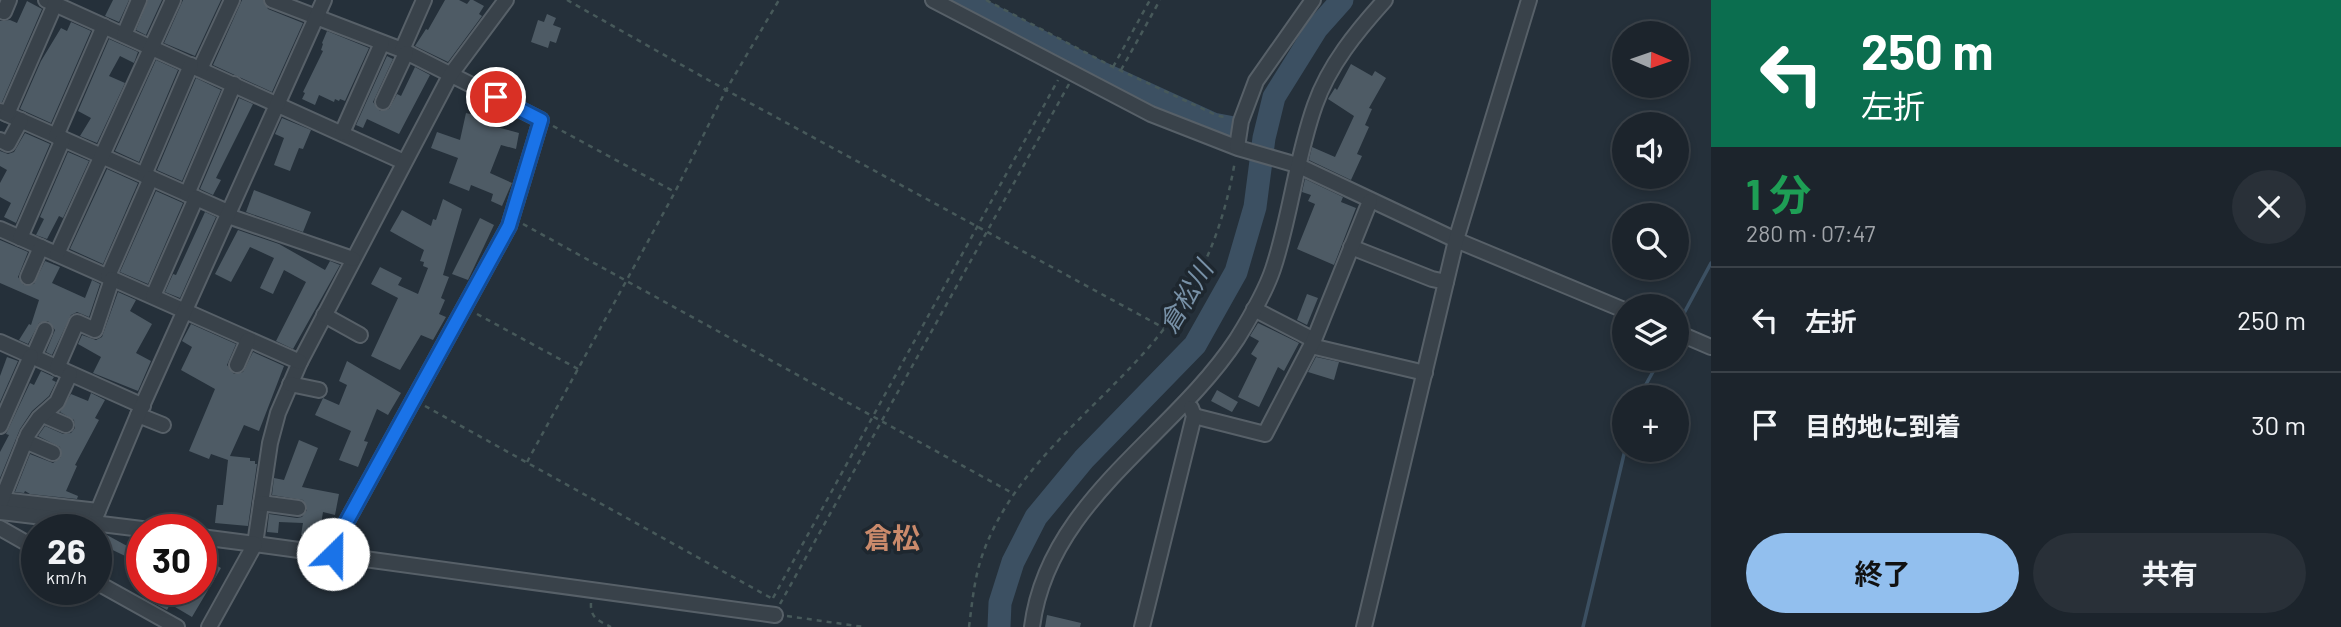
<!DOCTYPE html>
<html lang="ja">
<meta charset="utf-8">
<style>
body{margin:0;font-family:Barlow,"Noto Sans JP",sans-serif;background:#293038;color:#f1f3f6;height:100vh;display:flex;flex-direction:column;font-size:26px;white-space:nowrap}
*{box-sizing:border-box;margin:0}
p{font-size:23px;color:#a0a4a9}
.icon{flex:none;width:38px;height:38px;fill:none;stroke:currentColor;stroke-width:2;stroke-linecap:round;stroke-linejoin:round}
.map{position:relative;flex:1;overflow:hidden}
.panel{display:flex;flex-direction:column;background:#1c242c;width:630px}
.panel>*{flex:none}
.banner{background:#0b6e4f;color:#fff;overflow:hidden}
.needle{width:46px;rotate:92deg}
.fabs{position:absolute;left:1612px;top:21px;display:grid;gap:14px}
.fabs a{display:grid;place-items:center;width:77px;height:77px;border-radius:50%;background:#1c242c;box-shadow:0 4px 10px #0003,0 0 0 2px #3a4148;font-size:35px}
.speed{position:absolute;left:21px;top:514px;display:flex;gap:14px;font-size:35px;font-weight:700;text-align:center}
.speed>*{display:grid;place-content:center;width:91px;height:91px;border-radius:50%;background:#1c242c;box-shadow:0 4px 10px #0003,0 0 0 2px #3a4148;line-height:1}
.speed small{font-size:18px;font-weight:400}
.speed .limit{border:10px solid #d22;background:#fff;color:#111}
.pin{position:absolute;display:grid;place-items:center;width:60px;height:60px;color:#fff;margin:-30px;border:4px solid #fff;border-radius:50%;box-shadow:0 2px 7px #0007}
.me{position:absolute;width:77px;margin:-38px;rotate:23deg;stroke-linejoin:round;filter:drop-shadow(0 0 5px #0008)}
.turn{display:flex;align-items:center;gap:24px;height:147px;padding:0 35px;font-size:32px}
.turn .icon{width:91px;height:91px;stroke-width:2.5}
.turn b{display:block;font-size:49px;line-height:60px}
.round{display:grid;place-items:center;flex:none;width:74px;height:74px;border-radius:37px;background:#293038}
.overview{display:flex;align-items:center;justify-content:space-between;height:119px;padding:0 35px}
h1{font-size:42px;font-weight:700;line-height:52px;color:#1e9e55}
.primary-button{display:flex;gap:14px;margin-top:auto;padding:14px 35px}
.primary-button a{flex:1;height:80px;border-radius:42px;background:#92bfee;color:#111;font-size:28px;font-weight:700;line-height:80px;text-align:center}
.primary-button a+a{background:#293038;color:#f1f3f6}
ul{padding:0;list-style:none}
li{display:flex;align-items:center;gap:21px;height:105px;padding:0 35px;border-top:2px solid #3a4148}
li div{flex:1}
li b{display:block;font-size:26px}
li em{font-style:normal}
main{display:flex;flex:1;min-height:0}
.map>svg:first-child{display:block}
</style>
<main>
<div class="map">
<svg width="1711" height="627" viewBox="0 0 1711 627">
<rect width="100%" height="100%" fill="#25303a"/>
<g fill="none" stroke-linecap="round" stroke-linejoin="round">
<g stroke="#3c5062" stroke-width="3.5">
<path d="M1676,328L1711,263"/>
<path d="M1639,397L1660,359"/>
<path d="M1583,627L1625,450"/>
</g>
<g stroke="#3c5062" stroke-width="23">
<path d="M962,0L1095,70L1213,124L1234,128"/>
<path d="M999,627L1000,603L1013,562L1036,517L1084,459L1195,345L1236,272L1255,207L1264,138L1274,97L1317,28L1342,0"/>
</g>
</g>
<g fill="#4e5b65">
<path d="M113,0H129L119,22L105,16Z"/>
<path d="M148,0H162L146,35L136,30Z"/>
<path d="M183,0H221L195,56L164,43Z"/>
<path d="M242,0H263L268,9L303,23L272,92L213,65Z"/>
<path d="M445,0H459L467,4L470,0H473L484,6L479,14L482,16L448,62L415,46L426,29L428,30Z"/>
<path d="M27,1L42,9L2,102H0V21L10,20L17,23Z"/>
<path d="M547,14L556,18L553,25L561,28L556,43L550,41L548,48L531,42L538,20L544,22Z"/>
<path d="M71,22L91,31L51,123L20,109L41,61L61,28L67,31Z"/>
<path d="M327,31L369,48L345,101L340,99L339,101L335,99L334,102L319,95L315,105L302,99L305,93L303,92L323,51L321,50L323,44L322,43Z"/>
<path d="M109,39L138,52L134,63L120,56L109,76L125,83L97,143L80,136L91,118L78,111Z"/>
<path d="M387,56L393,59L373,102L380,111L389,109L397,94L401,96L415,67L430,75L399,134L367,119L363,128L356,125Z"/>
<path d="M156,60L178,70L139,162L115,151Z"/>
<path d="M1351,64L1372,76L1375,71L1386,78L1369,108L1372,109L1365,125L1369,127L1357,154L1362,156L1351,180L1309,160L1312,147L1335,157L1354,116L1328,99L1335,88L1337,90Z"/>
<path d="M196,78L221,90L182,181L157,170Z"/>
<path d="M239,98L253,104L216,178L221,180L213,195L200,189Z"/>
<path d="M466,113L487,118L485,124L519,133L516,149L501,145L490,173L512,183L502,206L491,201L493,194L471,185L469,191L449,183L458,158L431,148L437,132L460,140Z"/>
<path d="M282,118L311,130L303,149L299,148L290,171L274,165L284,138L275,134Z"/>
<path d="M25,133L50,144L16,223L4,217L11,203L0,197V183L7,170L0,166V151L8,154L14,152Z"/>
<path d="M68,152L89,161L63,218L59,216L47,239L36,235L44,219L40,217Z"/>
<path d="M107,169L138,183L103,264L70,249Z"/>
<path d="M1305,179L1343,197L1341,202L1356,208L1334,265L1297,249L1315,204L1308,201L1311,195L1302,192Z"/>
<path d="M254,190L311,212L303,232L246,212Z"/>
<path d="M156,191L183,203L148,284L120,272Z"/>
<path d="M443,199L462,209L443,275L449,277L441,298L445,300L439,314L446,317L433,340L421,335L400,370L371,356L398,298L371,284L380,267L402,278L398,285L418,294L428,268L423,266L424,262L420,261L424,250L390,231L402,210L431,226L433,219L436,220Z"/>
<path d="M205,212L216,217L180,298L165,292L173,274L176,275Z"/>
<path d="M480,218L494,225L468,280L452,274Z"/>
<path d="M238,230L279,244L325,270L330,261L340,265L293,349L276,341L306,282L284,270L273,294L260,288L274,258L250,247L231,282L215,274Z"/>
<path d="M0,240L28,252L18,277L24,285L34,284L45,261L60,267L52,283L85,298L92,280L100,284L89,317L77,312L71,315L52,355L46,352L55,330L48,321L39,323L28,344L19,340L29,324L31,325L39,300L0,283Z"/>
<path d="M118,292L136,300L130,311L152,324L136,353L151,361L138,391L93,373L101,357L78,344L82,335L96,340L102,337Z"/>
<path d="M1307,294L1318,298L1307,325L1297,320Z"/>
<path d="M1258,323L1299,343L1284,371L1278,367L1259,407L1238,397L1257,358L1251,354L1259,341L1250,336Z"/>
<path d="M191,324L236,344L227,365L234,374L243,372L253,352L284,366L259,431L244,425L230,456L250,458V461H255V464H257L248,526L215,523L217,505H223L228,460L211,454L209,459L189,451L215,389L181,370L192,347L182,341Z"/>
<path d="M7,357L18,361L0,402V376Z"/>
<path d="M1316,357L1339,362L1334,380L1308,372Z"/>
<path d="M347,361L401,393L388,415L377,409L364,441L368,442L358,467L339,460L351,431L315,415L323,398L339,405L347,385L339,381Z"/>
<path d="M41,371L54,377L52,380L56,382L49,396L32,411L20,429L0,478V452L9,435L6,434L30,383L34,385Z"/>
<path d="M1217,390L1238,402L1232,412L1211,401Z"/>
<path d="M91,393L105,400L95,418L99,420L75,465L77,466L66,491L78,496L77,499L30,494L25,491L24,493L15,492L30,454L53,463L61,457L60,447L38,436L45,426L63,434L71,433L75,428L74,420L60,412L71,394L88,401Z"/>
<path d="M299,440L318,448L302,487L339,494L335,515L323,512L319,537L301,535L303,523L279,522L278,533L267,532L269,514L297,518L302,517L307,510L303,500L272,495L274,478L284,480Z"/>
<path d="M105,534L129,547L134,538L142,539V564L100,544Z"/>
<path d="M212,563L221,568L210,587L201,582Z"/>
<path d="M314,563L330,569L325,583L308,577Z"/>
<path d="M159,590H178L190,597L194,590H208L192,617L170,604L167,610L152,602Z"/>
<path d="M1047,615L1081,623L1080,627H1045Z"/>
</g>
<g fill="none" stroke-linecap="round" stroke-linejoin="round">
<g stroke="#576068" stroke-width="18">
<g id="minor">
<path d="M46,0L404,162"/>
<path d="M272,0L402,50L541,120L509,226L336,541L333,554"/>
<path d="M506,0L451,74L300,362L278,413L270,443L255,544L775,615"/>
<path d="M933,0L1151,114L1238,148L1297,165L1456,240L1624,310"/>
<path d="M4,12L9,0"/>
<path d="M124,35L139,0"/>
<path d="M402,50L424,0"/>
<path d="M200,69L232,0"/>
<path d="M383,102L406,53"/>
<path d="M0,111L230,213"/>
<path d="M7,114L55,4"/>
<path d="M342,133L382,43"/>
<path d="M56,136L104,26"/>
<path d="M0,140L8,144L21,120"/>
<path d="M1237,147L1241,121L1256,81L1313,0"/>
<path d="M144,175L191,65"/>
<path d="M187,194L234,84"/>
<path d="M228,216L353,259"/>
<path d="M0,229L300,362"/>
<path d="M20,238L63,139"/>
<path d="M1351,247L1432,279L1446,282"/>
<path d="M57,254L173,0"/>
<path d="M108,276L151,178"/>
<path d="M28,277L41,247"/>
<path d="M153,296L196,198"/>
<path d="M1254,309L1314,340"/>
<path d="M324,315L360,335"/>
<path d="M1676,332L1711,347"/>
<path d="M0,342L143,406"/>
<path d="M1311,346L1425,373"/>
<path d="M33,357L45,330"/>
<path d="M237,365L248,340"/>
<path d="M57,368L77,322L95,330L112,279"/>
<path d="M290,384L319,390"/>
<path d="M43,415L66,425"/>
<path d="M138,415L163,425"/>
<path d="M1194,416L1265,434L1314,340L1370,201"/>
<path d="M0,426L31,356"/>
<path d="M25,441L53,453"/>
<path d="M2,500L98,511"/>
<path d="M261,503L298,508"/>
<path d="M0,504L28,434L39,418L57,402L70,374"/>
<path d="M0,512L93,523L138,415L324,0"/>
<path d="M93,523L150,530"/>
<path d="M0,528L37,549"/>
<path d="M201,537L255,544L209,627"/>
<path d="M96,582L177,627"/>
<path d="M1032,627C1048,501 1172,438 1237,339C1250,318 1265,293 1273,269C1291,215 1296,158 1315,105C1329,65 1357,31 1385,0"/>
<path d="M1142,627L1194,416L1191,408"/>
<path d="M1364,627L1456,240L1529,0"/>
</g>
</g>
<g stroke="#47595a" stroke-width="2.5" stroke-dasharray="5 5" stroke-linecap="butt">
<path d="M567,0L726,90L1164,328"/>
<path d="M986,0L1113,67L1216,115L1227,118"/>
<path d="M1113,67L1150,0"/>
<path d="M1121,70L1160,0"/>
<path d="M553,126L675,192"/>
<path d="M523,224L1014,494"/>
<path d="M477,314L578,369"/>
<path d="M425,406L771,598"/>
<path d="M527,462L675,192L726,90L779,0"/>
<path d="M773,598L1058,80"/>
<path d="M591,603C590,618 599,621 611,627"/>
<path d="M780,604L1069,84"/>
<path d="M787,616L864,627"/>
<path d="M969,627C972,604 974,581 981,559C1016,453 1123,395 1181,305C1210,261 1226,213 1235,161"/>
</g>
<use href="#minor" stroke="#39424a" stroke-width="14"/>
</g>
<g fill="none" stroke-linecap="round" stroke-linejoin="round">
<g stroke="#114b97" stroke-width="18">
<path id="route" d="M333,554L336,541L509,226L541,120L496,97"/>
</g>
<use href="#route" stroke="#1a73e8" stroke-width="12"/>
</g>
<g text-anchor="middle" stroke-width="7" stroke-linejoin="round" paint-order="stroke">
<g font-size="26" font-style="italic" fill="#7891a7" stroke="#1e272f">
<text transform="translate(1186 297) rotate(-59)" y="9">倉松川</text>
</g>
<g font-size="28" font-weight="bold" fill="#ca8a6b" stroke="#1e272f">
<text x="892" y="548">倉松</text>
</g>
</g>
</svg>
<div class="fabs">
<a><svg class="needle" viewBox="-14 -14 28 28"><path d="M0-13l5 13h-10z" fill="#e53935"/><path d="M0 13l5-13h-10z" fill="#a0a4a9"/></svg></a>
<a><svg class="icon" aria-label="sound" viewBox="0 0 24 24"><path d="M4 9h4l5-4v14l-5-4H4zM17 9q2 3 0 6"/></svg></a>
<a><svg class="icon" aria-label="search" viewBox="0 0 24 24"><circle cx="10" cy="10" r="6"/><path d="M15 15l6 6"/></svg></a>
<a><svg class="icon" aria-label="layers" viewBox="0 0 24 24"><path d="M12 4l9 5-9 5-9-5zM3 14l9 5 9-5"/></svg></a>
<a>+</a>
</div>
<div class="speed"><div>26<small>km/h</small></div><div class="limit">30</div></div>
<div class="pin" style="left:496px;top:97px;background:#d93025"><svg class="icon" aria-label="arrive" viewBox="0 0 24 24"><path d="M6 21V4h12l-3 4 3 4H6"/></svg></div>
<svg class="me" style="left:333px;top:554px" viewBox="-20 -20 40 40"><circle r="19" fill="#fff"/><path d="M0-13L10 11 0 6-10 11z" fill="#1a73e8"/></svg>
</div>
<section class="panel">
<div class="banner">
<div class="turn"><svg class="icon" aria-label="left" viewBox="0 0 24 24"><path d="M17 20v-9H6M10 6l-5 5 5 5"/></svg><div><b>250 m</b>左折</div></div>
</div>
<div class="overview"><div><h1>1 分</h1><p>280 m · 07:47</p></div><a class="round"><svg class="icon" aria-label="close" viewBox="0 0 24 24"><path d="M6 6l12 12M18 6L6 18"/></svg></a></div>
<ul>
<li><svg class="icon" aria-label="left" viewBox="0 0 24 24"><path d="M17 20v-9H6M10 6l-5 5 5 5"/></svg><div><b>左折</b></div><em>250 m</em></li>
<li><svg class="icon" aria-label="arrive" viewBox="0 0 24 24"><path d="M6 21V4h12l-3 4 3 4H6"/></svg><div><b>目的地に到着</b></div><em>30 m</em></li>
</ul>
<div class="primary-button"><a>終了</a><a>共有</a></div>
</section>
</main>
